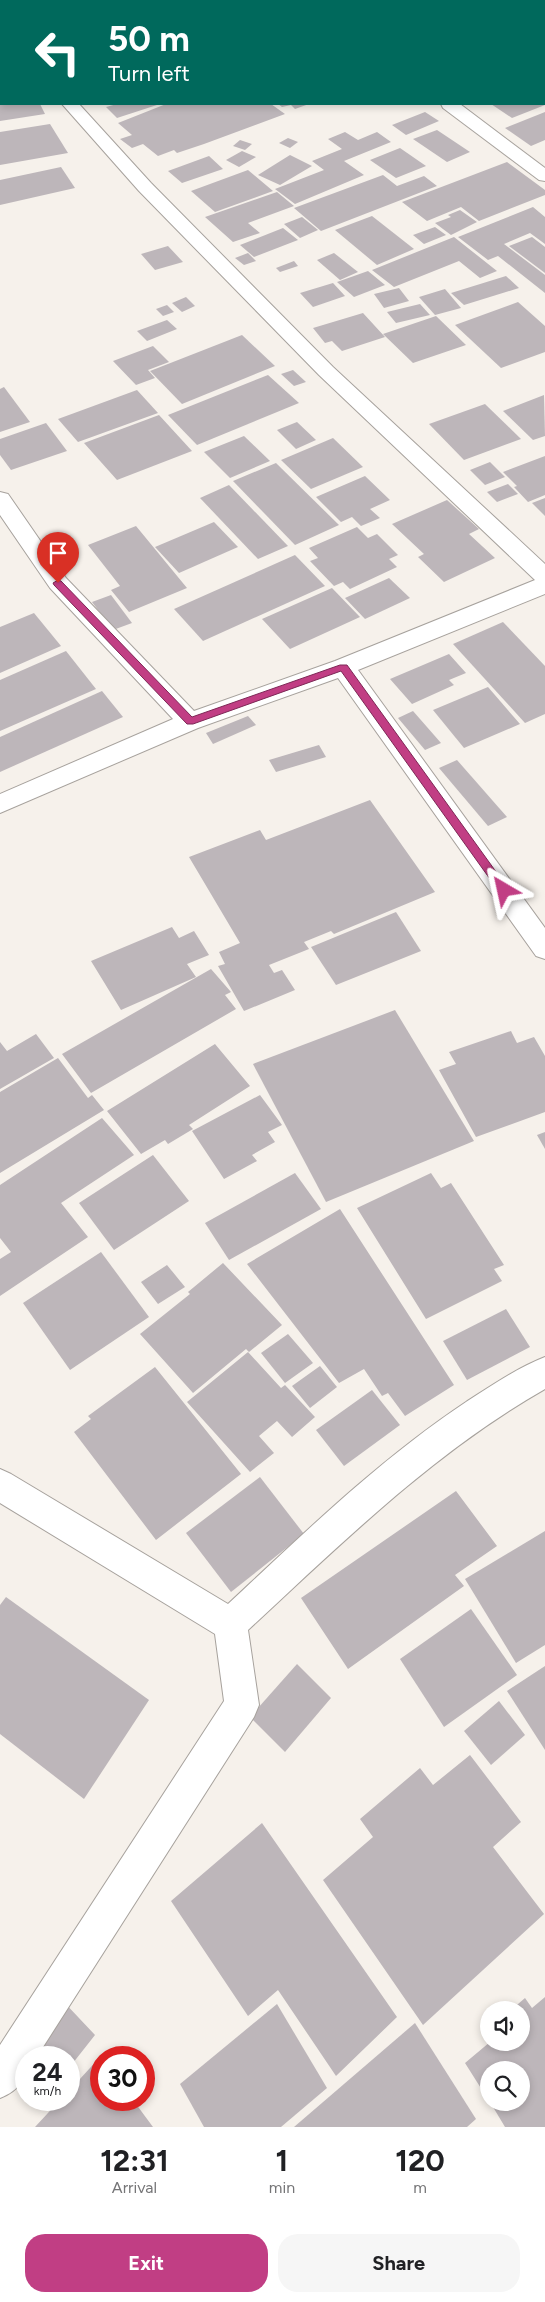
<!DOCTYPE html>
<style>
body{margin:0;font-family:Figtree,sans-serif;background:#f6f6f6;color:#202124;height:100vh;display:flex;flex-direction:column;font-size:19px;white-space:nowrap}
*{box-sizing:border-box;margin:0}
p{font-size:16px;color:#757577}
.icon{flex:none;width:28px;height:28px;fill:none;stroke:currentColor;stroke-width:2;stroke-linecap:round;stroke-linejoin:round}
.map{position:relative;height:2127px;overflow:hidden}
.sheet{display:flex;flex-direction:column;background:#fff;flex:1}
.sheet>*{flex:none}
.banner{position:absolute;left:0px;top:0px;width:545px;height:105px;box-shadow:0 2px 8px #0003;background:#00695c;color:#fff;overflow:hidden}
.buttons{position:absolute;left:480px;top:2001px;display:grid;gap:10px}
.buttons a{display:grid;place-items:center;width:50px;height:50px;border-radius:50%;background:#fff;box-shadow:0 2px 8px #0003;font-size:25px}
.speed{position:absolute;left:15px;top:2046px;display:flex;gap:10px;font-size:25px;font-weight:700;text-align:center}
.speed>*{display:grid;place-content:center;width:65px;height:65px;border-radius:50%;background:#fff;box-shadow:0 2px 8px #0003;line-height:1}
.speed small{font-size:12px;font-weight:400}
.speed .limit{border:8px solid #d22;background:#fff;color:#111}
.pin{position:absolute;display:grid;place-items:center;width:42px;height:42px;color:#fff;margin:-51px -21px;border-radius:50% 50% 50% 0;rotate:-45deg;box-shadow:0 0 5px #0007}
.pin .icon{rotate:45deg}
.me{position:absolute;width:55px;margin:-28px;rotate:324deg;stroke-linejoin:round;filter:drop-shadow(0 0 4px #0008)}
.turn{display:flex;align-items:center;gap:18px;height:105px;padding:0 25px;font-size:22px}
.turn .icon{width:65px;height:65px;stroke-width:2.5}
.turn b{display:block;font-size:35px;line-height:42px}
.eta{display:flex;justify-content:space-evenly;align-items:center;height:85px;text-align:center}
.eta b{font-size:30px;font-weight:700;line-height:35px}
.primary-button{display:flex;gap:10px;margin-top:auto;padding:10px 25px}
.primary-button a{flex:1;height:58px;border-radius:20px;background:#c13e84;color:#fff;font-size:20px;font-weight:700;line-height:58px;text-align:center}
.primary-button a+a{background:#f6f6f6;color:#202124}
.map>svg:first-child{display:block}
</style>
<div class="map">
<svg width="545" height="2127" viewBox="0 0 545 2127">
<rect width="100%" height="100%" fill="#f6f1eb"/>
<g fill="#bdb6ba">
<path d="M0,104H40L45,114L0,121Z"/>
<path d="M117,104H160L117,118L106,107Z"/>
<path d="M166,104H271L285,114L204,144L177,153L174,150L158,156L143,144L132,148L120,139L132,135L118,123Z"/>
<path d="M278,104H309L295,109L291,105L282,107Z"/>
<path d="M491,104H545V105L512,118Z"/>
<path d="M425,112L439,121L406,135L392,125Z"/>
<path d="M545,112V140L531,146L505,128Z"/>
<path d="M50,124L68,153L0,165V132Z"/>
<path d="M437,130L470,152L447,162L413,139Z"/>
<path d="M345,132L358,140L377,132L391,142L344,161L364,175L295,204L275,189L324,170L312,161L342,149L328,139Z"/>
<path d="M288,138L298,142L290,148L279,143Z"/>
<path d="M240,140L252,144L245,150L233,146Z"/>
<path d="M400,148L426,166L396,178L370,160Z"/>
<path d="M242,151L256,157L239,167L226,160Z"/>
<path d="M290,155L312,166L280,185L258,175Z"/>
<path d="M209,156L223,169L182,183L168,171Z"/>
<path d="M507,162L545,190V195L479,221L461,207L427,221L402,202Z"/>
<path d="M61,167L75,188L0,205V180Z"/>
<path d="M248,170L273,191L215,212L191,191Z"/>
<path d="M383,175L397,186L424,176L437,186L321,231L294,208Z"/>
<path d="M277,192L294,206L248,223L260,233L233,242L205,217Z"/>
<path d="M533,207L545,217V244L530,233L504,244L545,275V293L498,256L488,260L458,237Z"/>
<path d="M460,210L477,222L451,235L435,223L451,217L448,215Z"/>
<path d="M372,216L414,249L377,265L335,230Z"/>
<path d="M302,217L318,230L300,238L284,224Z"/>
<path d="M435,227L446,235L424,244L413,235Z"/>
<path d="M283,228L298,240L254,257L240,245Z"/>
<path d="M454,237L497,271L480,278L459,261L394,287L372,270Z"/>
<path d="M532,237L545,247V273L509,246Z"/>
<path d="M168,246L183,262L155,270L141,254Z"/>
<path d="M248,253L256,261L244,265L235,258Z"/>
<path d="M334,253L358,272L340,280L317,260Z"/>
<path d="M294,261L298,266L280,272L276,268Z"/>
<path d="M368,271L385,285L354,297L337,282Z"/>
<path d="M506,276L519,288L464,305L451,293Z"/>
<path d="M333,283L345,296L313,307L300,293Z"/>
<path d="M399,288L409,301L384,308L374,294Z"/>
<path d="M445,289L461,308L435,315L419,297Z"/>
<path d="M186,297L195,306L182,312L172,303Z"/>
<path d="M518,302L545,326V352L501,368L455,325Z"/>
<path d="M420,304L430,315L396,323L387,312Z"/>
<path d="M167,305L174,312L163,316L156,309Z"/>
<path d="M363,313L385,337L342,351L332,341L325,343L313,328Z"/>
<path d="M436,316L466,345L413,363L383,334Z"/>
<path d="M167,320L177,329L147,341L137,331Z"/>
<path d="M242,335L275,366L182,404L150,371Z"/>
<path d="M153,346L169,362L148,370L155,378L136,385L113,361Z"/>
<path d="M293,370L306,382L294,386L281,374Z"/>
<path d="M268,375L299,403L197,445L168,415Z"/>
<path d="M4,387L30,422L0,432V389Z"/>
<path d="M137,390L158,413L78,442L58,419Z"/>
<path d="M544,395L545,436L533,440L503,411Z"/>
<path d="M485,404L521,439L464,460L429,424Z"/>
<path d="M159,415L192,451L117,480L84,443Z"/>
<path d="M297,422L316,440L296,449L277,430Z"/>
<path d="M46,423L67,451L11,470L0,455V439Z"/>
<path d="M244,436L270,461L230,478L204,452Z"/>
<path d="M333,438L363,467L311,489L281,460Z"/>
<path d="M545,456V495L528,502L514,487L517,486L503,472Z"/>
<path d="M490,462L505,477L485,485L470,470Z"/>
<path d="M276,463L339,525L295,545L233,481Z"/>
<path d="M365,476L390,500L370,509L380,518L361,526L352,517L341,522L316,497Z"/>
<path d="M508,484L518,494L497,502L487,492Z"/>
<path d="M229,485L288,546L258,559L200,498Z"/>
<path d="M545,498V516L532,503Z"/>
<path d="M447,500L479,529L469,534L495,558L444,582L418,557L424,554L392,524Z"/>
<path d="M214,522L238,547L179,573L155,547Z"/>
<path d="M136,526L187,588L129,612L111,590L120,586L88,545Z"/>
<path d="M357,527L368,538L377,534L398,555L389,559L397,567L350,589L343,582L334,586L310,561L318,558L309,548Z"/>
<path d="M295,555L325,586L203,641L174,609Z"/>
<path d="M389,578L410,598L365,619L345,598Z"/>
<path d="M332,588L360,617L290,649L262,619Z"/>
<path d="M111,595L132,623L113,630L92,602Z"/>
<path d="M34,613L61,646L0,673V627Z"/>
<path d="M503,622L545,666V714L525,723L453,644Z"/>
<path d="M66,651L96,689L0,731V680Z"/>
<path d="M449,654L466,673L449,680L454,685L412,704L390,679Z"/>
<path d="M488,687L520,724L464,748L433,710Z"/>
<path d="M102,691L123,717L0,772V737Z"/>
<path d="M413,711L441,743L425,750L398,718Z"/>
<path d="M248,716L256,725L213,744L206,733Z"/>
<path d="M319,745L326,757L276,772L269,760Z"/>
<path d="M457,760L507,817L488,826L439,768Z"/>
<path d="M370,800L435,892L334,934L331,931L304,942L309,949L269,965L274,973L282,970L295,990L244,1011L218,966L225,964L219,952L240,943L189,857L260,830L266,840Z"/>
<path d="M396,912L421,951L336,985L311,947Z"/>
<path d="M172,927L179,938L194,931L209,955L187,964L196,977L121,1010L91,961Z"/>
<path d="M211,969L231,992L225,995L236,1009L91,1093L62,1054Z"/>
<path d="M395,1010L474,1141L326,1202L253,1064Z"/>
<path d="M511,1031L517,1043L534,1037L545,1056V1112L476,1137L439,1070L456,1064L449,1052Z"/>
<path d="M36,1034L54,1058L0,1089V1042L7,1051Z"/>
<path d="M215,1044L250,1086L189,1125L193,1129L168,1144L165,1140L141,1154L107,1111Z"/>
<path d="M58,1058L88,1098L92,1095L104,1110L0,1173V1092Z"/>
<path d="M260,1095L282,1125L268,1132L275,1142L252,1155L257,1161L224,1179L192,1131Z"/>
<path d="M102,1118L134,1155L61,1203L88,1237L0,1296V1259L11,1252L0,1238V1185Z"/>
<path d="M545,1132V1149L537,1135Z"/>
<path d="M153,1155L189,1201L114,1250L79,1203Z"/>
<path d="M295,1173L321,1209L229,1260L205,1223Z"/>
<path d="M431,1173L441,1188L451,1183L504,1265L494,1269L502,1281L426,1319L357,1208Z"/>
<path d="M340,1209L454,1385L405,1416L388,1393L382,1396L364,1369L339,1383L247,1264Z"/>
<path d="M101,1252L149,1317L70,1370L23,1303Z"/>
<path d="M223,1263L282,1325L249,1352L246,1349L193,1393L140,1334L190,1294L188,1292Z"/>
<path d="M167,1265L185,1287L158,1304L141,1282Z"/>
<path d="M506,1309L530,1347L467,1380L443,1341Z"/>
<path d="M288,1334L313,1363L285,1383L261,1353Z"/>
<path d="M248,1352L281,1388L285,1385L315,1417L292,1437L277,1421L259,1436L274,1453L250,1472L187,1402Z"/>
<path d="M320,1366L337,1387L310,1408L292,1386Z"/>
<path d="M155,1367L241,1474L156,1540L74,1432L91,1419L88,1416Z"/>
<path d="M372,1390L400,1425L344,1466L316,1430Z"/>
<path d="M260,1477L304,1534L231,1592L186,1533Z"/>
<path d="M456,1491L497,1546L455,1575L464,1586L348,1669L301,1598Z"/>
<path d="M545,1531V1645L516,1663L465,1579Z"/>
<path d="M6,1597L149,1700L84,1799L0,1734V1605Z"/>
<path d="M471,1609L517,1675L444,1727L400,1659Z"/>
<path d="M297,1664L331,1698L285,1752L250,1717Z"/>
<path d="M545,1666V1750L507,1691Z"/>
<path d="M499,1701L525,1735L491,1765L464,1731Z"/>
<path d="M470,1755L521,1822L493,1847L544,1914L423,2025L323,1880L373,1837L360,1819L420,1768L433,1785Z"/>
<path d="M262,1823L397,2017L336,2076L278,1990L248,2016L171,1901Z"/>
<path d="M545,1997V2127H505L490,2102H521V2070H489V2101L465,2063L490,2042H521V2010H511L525,1998L532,2008Z"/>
<path d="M62,2000L95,2035L69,2068V2058H31Z"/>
<path d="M277,2004L327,2088L281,2127H204L180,2084Z"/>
<path d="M415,2023L476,2119L467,2127H294Z"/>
<path d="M100,2057L101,2100H133L153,2127H35L60,2100H69V2091Z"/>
</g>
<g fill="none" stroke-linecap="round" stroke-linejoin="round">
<g stroke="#a7a29d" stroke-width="2">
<g id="minor">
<path d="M147,0H204L146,1Z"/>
<path d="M339,0H355L356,1H340Z"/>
<path d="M62,104H79L151,183L333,367L545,564V594L358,670L545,928V959L536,956L338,678L198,728L0,813V794L173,719L50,588L0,515V492L8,494L66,578L194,711L335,661L535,580L319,375L139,191Z"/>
<path d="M441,104H460L545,168V181L539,180L443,108Z"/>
<path d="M545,1357V1389C433,1453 342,1543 248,1630L259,1705L254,1717L36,2058H26C26,2079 20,2090 0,2098V2045L224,1701L215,1634L0,1503V1469L11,1474L228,1604C304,1533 379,1460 466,1402C491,1386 517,1368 545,1357Z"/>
</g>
</g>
<use href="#minor" fill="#fff" fill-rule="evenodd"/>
</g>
<path fill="#c13e84" stroke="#7d2856" d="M58,580L61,581L192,717L340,665H347L507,887V893H500L341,671L193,724H187L54,585L53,583Z"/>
</svg>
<div class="buttons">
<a><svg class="icon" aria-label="sound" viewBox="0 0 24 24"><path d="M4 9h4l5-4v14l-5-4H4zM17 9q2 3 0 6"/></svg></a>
<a><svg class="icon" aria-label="search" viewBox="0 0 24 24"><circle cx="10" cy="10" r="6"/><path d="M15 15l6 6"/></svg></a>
</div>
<div class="speed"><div>24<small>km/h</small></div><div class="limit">30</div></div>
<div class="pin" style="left:58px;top:583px;background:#d93025"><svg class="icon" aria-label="arrive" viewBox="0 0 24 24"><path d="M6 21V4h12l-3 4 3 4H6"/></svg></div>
<svg class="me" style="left:504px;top:890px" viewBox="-20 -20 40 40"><path d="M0-17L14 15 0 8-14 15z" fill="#c13e84" stroke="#fff" stroke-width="4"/></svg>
<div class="banner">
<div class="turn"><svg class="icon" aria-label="left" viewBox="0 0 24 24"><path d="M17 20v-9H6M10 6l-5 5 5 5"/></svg><div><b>50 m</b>Turn left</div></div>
</div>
</div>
<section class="sheet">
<div class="eta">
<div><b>12:31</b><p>Arrival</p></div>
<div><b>1</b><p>min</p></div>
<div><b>120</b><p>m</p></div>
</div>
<div class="primary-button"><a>Exit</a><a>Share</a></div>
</section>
